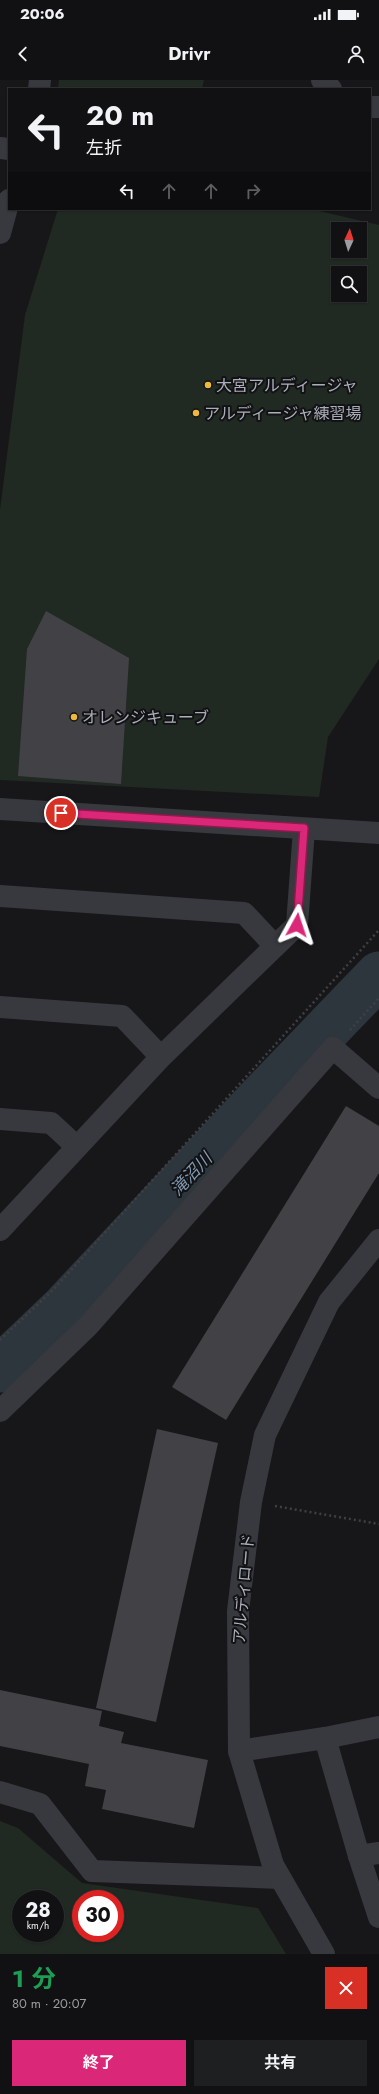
<!DOCTYPE html>
<html lang="ja">
<meta charset="utf-8">
<style>
body{margin:0;font-family:Jost,"Noto Sans JP",sans-serif;background:#1e1f21;color:#f1f3f6;height:100vh;display:flex;flex-direction:column;font-size:15px;white-space:nowrap}
*{box-sizing:border-box;margin:0}
p{font-size:13px;color:#9c9da0}
.icon{flex:none;width:22px;height:22px;fill:none;stroke:currentColor;stroke-width:2;stroke-linecap:round;stroke-linejoin:round}
.map{position:relative;height:1874px;overflow:hidden}
.drawer{display:flex;flex-direction:column;background:#111113;flex:1}
.drawer>*{flex:none}
.guide{position:absolute;left:8px;top:8px;width:363px;height:122px;border-radius:0px;box-shadow:0 1px 3px #0004,0 0 0 1px #303133;background:#111113;color:#f1f3f6;overflow:hidden}
.needle{width:26px;rotate:4deg}
.buttons{position:absolute;left:331px;top:142px;display:grid;gap:8px}
.buttons a{display:grid;place-items:center;width:36px;height:36px;border-radius:0px;background:#111113;box-shadow:0 1px 3px #0004,0 0 0 1px #303133;font-size:20px}
.speed{position:absolute;left:12px;top:1810px;display:flex;gap:8px;font-size:20px;font-weight:700;text-align:center}
.speed>*{display:grid;place-content:center;width:52px;height:52px;border-radius:50%;background:#111113;box-shadow:0 1px 3px #0004,0 0 0 1px #303133;line-height:1}
.speed small{font-size:10px;font-weight:400}
.speed .limit{border:6px solid #d22;background:#fff;color:#111}
.pin{position:absolute;display:grid;place-items:center;width:34px;height:34px;color:#fff;margin:-17px;border:2px solid #fff;border-radius:50%;box-shadow:0 1px 4px #0007}
.me{position:absolute;width:44px;margin:-22px;rotate:5deg;stroke-linejoin:round;filter:drop-shadow(0 0 3px #0008)}
.turn{display:flex;align-items:center;gap:14px;height:84px;padding:0 12px;font-size:18px}
.turn .icon{width:52px;height:52px;stroke-width:2.5}
.turn b{display:block;font-size:28px;line-height:34px}
.lanes{display:flex;align-items:center;height:38px;padding:0 12px;background:#0003;justify-content:center;gap:20px;direction:ltr}
.lanes .off{opacity:.35}
.round{display:grid;place-items:center;flex:none;width:42px;height:42px;border-radius:0px;background:#1e1f21}
.headline{display:flex;align-items:center;justify-content:space-between;height:68px;padding:0 12px}
h1{font-size:24px;font-weight:700;line-height:30px;color:#1e9e55}
.primary-button{display:flex;gap:8px;margin-top:auto;padding:8px 12px}
.primary-button a{flex:1;height:46px;border-radius:0px;background:#db2777;color:#fff;font-size:16px;font-weight:700;line-height:46px;text-align:center}
.primary-button a+a{background:#1e1f21;color:#f1f3f6}
.status{display:flex;justify-content:space-between;align-items:center;height:28px;padding:0 20px;background:#111113;direction:ltr}
.status svg{height:11px;fill:currentColor}
header{display:flex;justify-content:space-between;align-items:center;height:52px;padding:0 12px;background:#111113;font-size:18px;font-weight:700}
.map>svg:first-child{display:block}
</style>
<div class="status"><b>20:06</b><svg viewBox="0 0 49 12"><path d="M0 12V9h3v3zM5 12V6h3v6zM10 12V3h3v9zM15 12V0h3v12zM26 1h20v11H26zM47 4h2v5h-2z"/></svg></div>
<header><svg class="icon" aria-label="back" viewBox="0 0 24 24"><path d="M15 5l-7 7 7 7"/></svg>Drivr<svg class="icon" aria-label="person" viewBox="0 0 24 24"><circle cx="12" cy="8" r="4"/><path d="M4 21q1-7 8-7t8 7"/></svg></header>
<div class="map">
<svg width="379" height="1874" viewBox="0 0 379 1874">
<rect width="100%" height="100%" fill="#171719"/>
<g fill="#212923" fill-rule="evenodd">
<path d="M59,0H204L202,9H58Z"/>
<path d="M58,129H311L379,145V579L328,657L319,717L0,700V430L25,235ZM338,149H360V171H338ZM338,193H360V215H338Z"/>
<path d="M0,1741L18,1748L82,1803L258,1828L286,1874H0ZM21,1819H55V1853H21ZM81,1819H115V1853H81Z"/>
</g>
<g fill="none" stroke-linecap="round" stroke-linejoin="round">
<path stroke="#2e363d" stroke-width="47" d="M0,1289L63,1229L257,1022L379,895"/>
</g>
<g fill="#424246">
<path d="M46,531L129,578L121,704L18,696L27,569Z"/>
<path d="M346,1026L379,1046V1093L226,1340L172,1307Z"/>
<path d="M157,1349L218,1363L156,1642L96,1628Z"/>
<path d="M0,1610L102,1631L99,1646L124,1652L121,1663L208,1680L194,1748L102,1729L106,1710L85,1706L89,1684L0,1666Z"/>
</g>
<g fill="none" stroke-linecap="round" stroke-linejoin="round">
<g stroke="#3f4045" stroke-width="2.5" stroke-dasharray="2 3" stroke-linecap="butt">
<path d="M350,950L379,918"/>
<path d="M0,1260L53,1210L379,850"/>
<path d="M275,1426L379,1444"/>
</g>
<g stroke="#38393e" stroke-width="22">
<path d="M322,0L331,9"/>
<path d="M39,9L40,0"/>
<path d="M370,27H379"/>
<path d="M0,68L9,69"/>
<path d="M0,153L9,120"/>
<path d="M0,816L244,833L275,866"/>
<path d="M0,927L122,936L161,977"/>
<path d="M0,1039L51,1043L77,1067"/>
<path d="M0,1150L161,977L297,845L304,749"/>
<path d="M0,1331L89,1245L333,968L379,1008"/>
<path d="M325,1658L359,1776L379,1837"/>
<path d="M239,1671L325,1658L379,1647"/>
<path d="M0,1712L40,1724L92,1791L280,1798"/>
<path d="M359,1776L379,1773"/>
<path d="M324,1874L273,1785L239,1671L238,1531L251,1422L265,1355L329,1222L379,1160"/>
</g>
<path stroke="#38393e" stroke-width="22" d="M0,729L379,753"/>
</g>
<g fill="none" stroke-linecap="round" stroke-linejoin="round">
<g stroke="#8e194d" stroke-width="10">
<path id="route" d="M61,733L304,748L297,845"/>
</g>
<use href="#route" stroke="#db2777" stroke-width="7"/>
</g>
<g fill="#edb83c" stroke="#121214" stroke-width="1.5">
<circle cx="208" cy="305" r="4"/>
<circle cx="196" cy="333" r="4"/>
<circle cx="74" cy="637" r="4"/>
</g>
<g text-anchor="middle" stroke-width="4" stroke-linejoin="round" paint-order="stroke">
<g font-size="16" fill="#aaaeb9" stroke="#121214" text-anchor="start">
<text x="216" y="311">大宮アルディージャ</text>
<text x="204" y="339">アルディージャ練習場</text>
<text x="82" y="643">オレンジキューブ</text>
</g>
<g font-size="16" fill="#aaaeb9" stroke="#121214">
<text transform="translate(243 1509) rotate(-85)" y="6">アルディロード</text>
</g>
<g font-size="17" font-style="italic" fill="#829ab3" stroke="#121214">
<text transform="translate(191 1094) rotate(-47)" y="6">滝沼川</text>
</g>
</g>
</svg>
<div class="buttons">
<a><svg class="needle" viewBox="-14 -14 28 28"><path d="M0-13l5 13h-10z" fill="#e53935"/><path d="M0 13l5-13h-10z" fill="#9c9da0"/></svg></a>
<a><svg class="icon" aria-label="search" viewBox="0 0 24 24"><circle cx="10" cy="10" r="6"/><path d="M15 15l6 6"/></svg></a>
</div>
<div class="speed"><div>28<small>km/h</small></div><div class="limit">30</div></div>
<div class="pin" style="left:61px;top:733px;background:#d93025"><svg class="icon" aria-label="arrive" viewBox="0 0 24 24"><path d="M6 21V4h12l-3 4 3 4H6"/></svg></div>
<svg class="me" style="left:297px;top:845px" viewBox="-20 -20 40 40"><path d="M0-17L14 15 0 8-14 15z" fill="#db2777" stroke="#fff" stroke-width="4"/></svg>
<div class="guide">
<div class="turn"><svg class="icon" aria-label="left" viewBox="0 0 24 24"><path d="M17 20v-9H6M10 6l-5 5 5 5"/></svg><div><b>20 m</b>左折</div></div>
<div class="lanes"><svg class="icon" aria-label="left" viewBox="0 0 24 24"><path d="M17 20v-9H6M10 6l-5 5 5 5"/></svg><svg class="icon off" aria-label="ahead" viewBox="0 0 24 24"><path d="M12 20V5M6 11l6-6 6 6"/></svg><svg class="icon off" aria-label="ahead" viewBox="0 0 24 24"><path d="M12 20V5M6 11l6-6 6 6"/></svg><svg class="icon off" aria-label="right" viewBox="0 0 24 24"><path d="M7 20v-9h11M14 6l5 5-5 5"/></svg></div>
</div>
</div>
<section class="drawer">
<div class="headline"><div><h1>1 分</h1><p>80 m · 20:07</p></div><a class="round" style="background:#d93025;color:#fff"><svg class="icon" aria-label="close" viewBox="0 0 24 24"><path d="M6 6l12 12M18 6L6 18"/></svg></a></div>
<div class="primary-button"><a>終了</a><a>共有</a></div>
</section>
